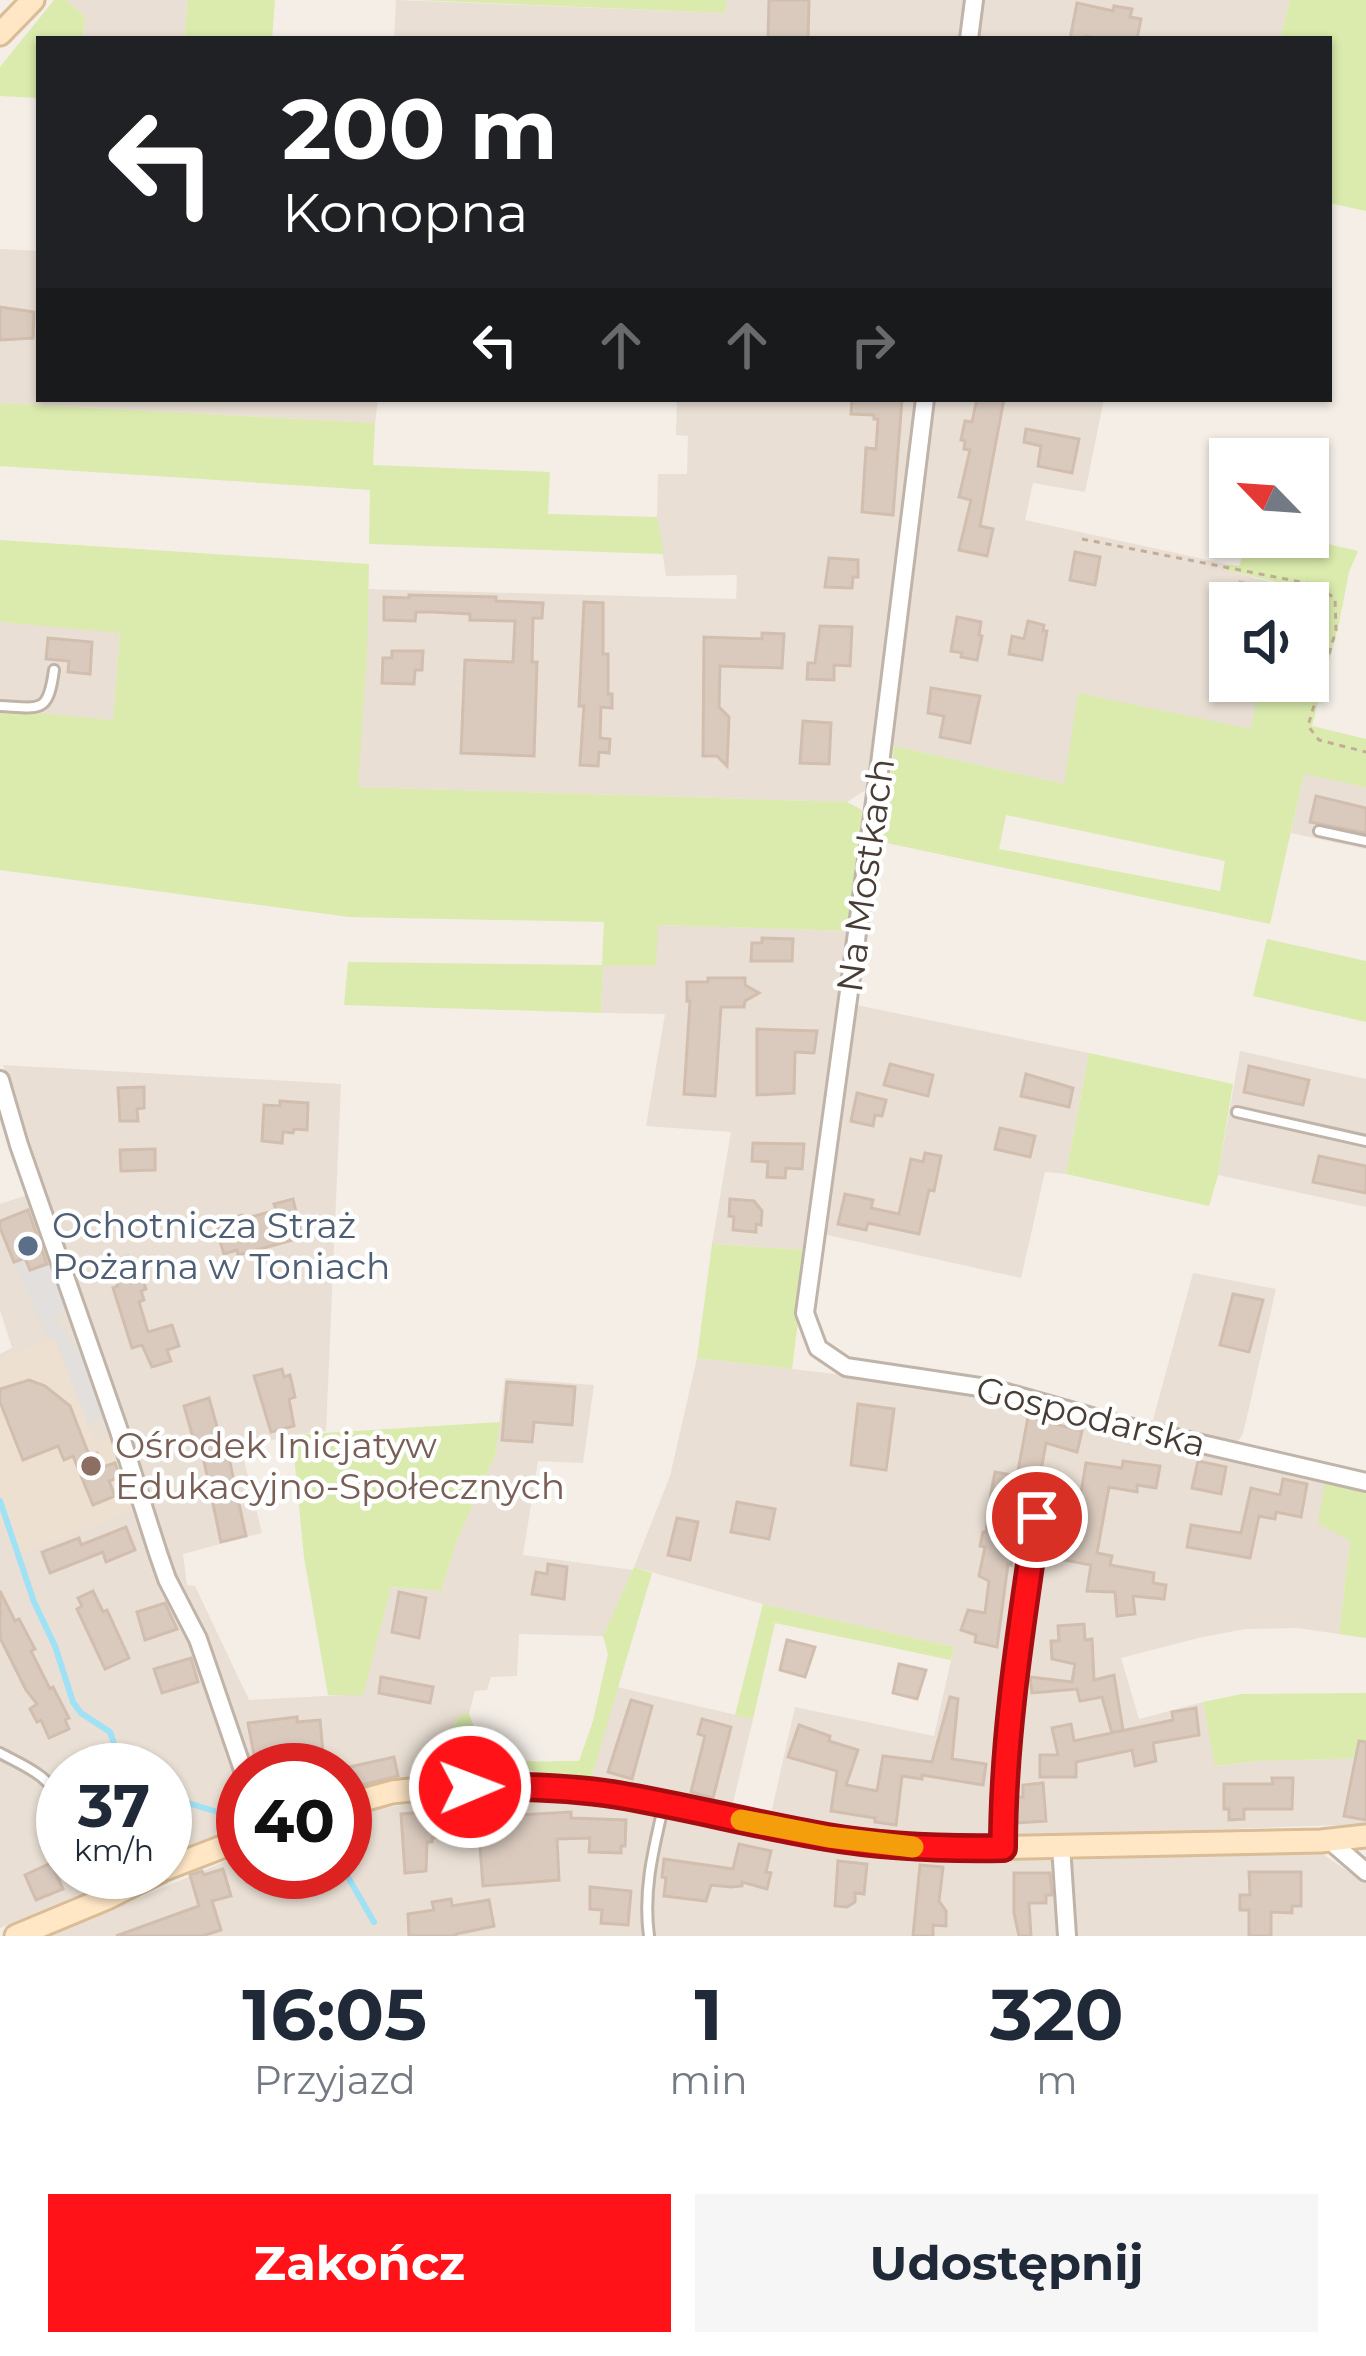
<!DOCTYPE html>
<html lang="pl">
<meta charset="utf-8">
<style>
body{margin:0;font-family:Montserrat,sans-serif;background:#f6f6f7;color:#1f2937;height:100vh;display:flex;flex-direction:column;font-size:45px;white-space:nowrap}
*{box-sizing:border-box;margin:0}
p{font-size:39px;color:#747a83}
.icon{flex:none;width:66px;height:66px;fill:none;stroke:currentColor;stroke-width:2;stroke-linecap:round;stroke-linejoin:round}
.map{position:relative;height:1936px;overflow:hidden}
.panel{display:flex;flex-direction:column;background:#fff;flex:1}
.panel>*{flex:none}
.hud{position:absolute;left:36px;top:36px;width:1296px;height:366px;border-radius:0px;box-shadow:0 3px 9px #0004;background:#202124;color:#fff;overflow:hidden}
.needle{width:78px;rotate:295deg}
.fabs{position:absolute;left:1209px;top:438px;display:grid;gap:24px}
.fabs a{display:grid;place-items:center;width:120px;height:120px;border-radius:0px;background:#fff;box-shadow:0 3px 9px #0004;font-size:60px}
.speed{position:absolute;left:36px;top:1743px;display:flex;gap:24px;font-size:60px;font-weight:700;text-align:center}
.speed>*{display:grid;place-content:center;width:156px;height:156px;border-radius:50%;background:#fff;box-shadow:0 3px 9px #0004;line-height:1}
.speed small{font-size:30px;font-weight:400}
.speed .limit{border:18px solid #d22;background:#fff;color:#111}
.pin{position:absolute;display:grid;place-items:center;width:102px;height:102px;color:#fff;margin:-51px;border:6px solid #fff;border-radius:50%;box-shadow:0 3px 12px #0007}
.me{position:absolute;width:132px;margin:-66px;rotate:89deg;stroke-linejoin:round;filter:drop-shadow(0 0 9px #0008)}
.turn{display:flex;align-items:center;gap:42px;height:252px;padding:0 48px;font-size:54px}
.turn .icon{width:156px;height:156px;stroke-width:2.5}
.turn b{display:block;font-size:84px;line-height:102px}
.lanes{display:flex;align-items:center;height:114px;padding:0 48px;background:#0003;justify-content:center;gap:60px;direction:ltr}
.lanes .off{opacity:.35}
.eta{display:flex;justify-content:space-evenly;align-items:center;height:204px;text-align:center}
.eta b{font-size:72px;font-weight:700;line-height:84px}
.primary-button{display:flex;gap:24px;margin-top:auto;padding:24px 48px}
.primary-button a{flex:1;height:138px;border-radius:0px;background:#ff1319;color:#fff;font-size:48px;font-weight:700;line-height:138px;text-align:center}
.primary-button a+a{background:#f6f6f7;color:#1f2937}
.map>svg:first-child{display:block}
</style>
<div class="map">
<svg width="1366" height="1936" viewBox="0 0 1366 1936">
<rect width="100%" height="100%" fill="#f4eee7"/>
<g fill="#e9dfd4">
<path d="M65,0H188L184,39L83,37L85,16Z"/>
<path d="M396,0L725,13L727,0H966L962,39H394Z"/>
<path d="M978,0H1290L1280,39H972Z"/>
<path d="M0,249L39,251V399H378L375,423L0,403Z"/>
<path d="M677,399H920L873,785L847,802L357,787L367,651V589L736,599L737,575L666,576L657,517L658,474H687L688,436L676,435Z"/>
<path d="M932,399H1104L1085,492L1033,483L1025,520L1226,564V570L1305,591L1321,601L1327,619L1313,682L1308,681V603H1230V681H1260L1252,730L1064,784L889,745Z"/>
<path d="M0,622L120,632L113,721L0,710Z"/>
<path d="M1304,773L1366,787V849L1291,833Z"/>
<path d="M658,925L854,931L807,1250L712,1244L731,1132L646,1126L665,1014L601,1013L603,966Z"/>
<path d="M856,1005L1089,1053L1066,1174L1045,1172L1021,1278L823,1234Z"/>
<path d="M1240,1051L1366,1079V1207L1218,1175Z"/>
<path d="M3,1065L341,1084L326,1431L292,1435L241,1448L262,1533L183,1554L187,1585L195,1586L249,1700L363,1694L390,1587L441,1591L457,1540L495,1456L505,1378L594,1385L583,1463L538,1461L523,1555L633,1570L603,1636L519,1634L517,1676L491,1677L487,1690L475,1691L469,1713L460,1715L427,1776L345,1791V1770H243V1827L165,1859V1770H63V1872H133L0,1928V1354L12,1348L0,1310V1204L46,1189Z"/>
<path d="M1193,1273L1276,1289L1243,1434L1236,1444L1151,1427Z"/>
<path d="M697,1358L930,1385L1022,1403L1326,1479L1350,1541L1339,1634L1297,1628L1245,1629L1198,1638L1121,1658L1139,1719L1203,1702L1216,1766L1258,1761L1366,1758V1824L1012,1837H925L853,1830L771,1814L795,1707L934,1736L954,1647L763,1604L634,1567L670,1476Z"/>
<path d="M617,1687L753,1719L732,1807L590,1782Z"/>
<path d="M443,1799L559,1801L619,1810L854,1856L920,1858L1058,1856L1062,1936H49L243,1854V1872H345V1814Z"/>
<path d="M1320,1852L1366,1884V1936H1072L1070,1864L1074,1860Z"/>
</g>
<path fill="#eee0d0" d="M54,1337L96,1443L113,1437L138,1508L14,1556L0,1520V1359Z"/>
<g fill="#daebad" fill-rule="evenodd">
<path d="M54,0H65L85,16L83,37L115,39H39V98L0,96V67Z"/>
<path d="M188,0H275L272,39H184Z"/>
<path d="M415,0H727L725,13Z"/>
<path d="M1290,0H1366V211L1329,203V39H1280Z"/>
<path d="M0,403L375,423L373,465L550,472L548,514L657,517L664,554L369,544L370,490L0,466Z"/>
<path d="M1249,537H1297L1358,551L1349,572L1339,623L1312,726L1366,739V787L1304,774L1270,924L882,842L894,746L1064,784L1078,693L1251,729L1260,681L1313,682C1318,663 1329,634 1326,616C1321,586 1251,577 1225,570L1226,564L1239,566ZM1006,815L1225,861L1220,891L999,849Z"/>
<path d="M0,540L369,564L367,651L358,787L847,802L862,810L854,931L658,925L656,966H603L601,1013L344,1005L348,962L602,965L604,922L349,917L0,870V710L113,720L120,633L0,622Z"/>
<path d="M1267,939L1366,961V1022L1253,996Z"/>
<path d="M1089,1053L1233,1084L1218,1175L1209,1206L1066,1174Z"/>
<path d="M712,1244L807,1250L792,1369L697,1358Z"/>
<path d="M500,1422L495,1456L457,1540L441,1591L391,1587L363,1695H328L304,1557L292,1435Z"/>
<path d="M1326,1479L1366,1486V1638L1339,1634L1350,1541L1318,1523Z"/>
<path d="M634,1567L652,1573L590,1782L527,1770L427,1776L460,1715L469,1713C486,1772 528,1760 579,1761L593,1721L608,1654L603,1636Z"/>
<path d="M763,1604L954,1647L951,1660L775,1623L753,1719L735,1715Z"/>
<path d="M1366,1693V1758L1258,1761L1215,1766L1203,1702L1242,1694Z"/>
</g>
<path fill="#e2dfdc" d="M25,1258L31,1270L55,1261L70,1309L55,1317L87,1362L106,1416L88,1423L55,1338L49,1340L14,1262Z"/>
<g fill="none" stroke-linecap="round" stroke-linejoin="round">
<g stroke="#9fe1f5" stroke-width="6">
<path d="M0,1501L34,1602L55,1646L73,1702L81,1713L110,1732L123,1770"/>
<path d="M165,1796L221,1813"/>
<path d="M345,1872L374,1922"/>
</g>
</g>
<g fill="#dacabe" stroke="#d2beae" stroke-width="3">
<path d="M769,0H809L808,39H768Z"/>
<path d="M1077,3L1113,11L1114,6L1132,9L1130,17L1141,19L1137,39H1100L1085,36L1084,39H1070Z"/>
<path d="M0,307L34,312L33,338L0,340Z"/>
<path d="M852,399H902L893,515L862,512L866,448L876,449L878,419H874V415L851,414Z"/>
<path d="M977,399H1004L980,526L993,529L987,556L959,550L971,500L959,497L970,450L964,449L965,441L961,440L965,421L972,422Z"/>
<path d="M1026,429L1079,439L1072,473L1038,466L1041,446L1024,442Z"/>
<path d="M1075,552L1100,557L1095,585L1070,580Z"/>
<path d="M829,558L858,560V577H853L852,588L825,587Z"/>
<path d="M1240,582L1302,598L1301,603H1235Z"/>
<path d="M409,595L496,597V601L543,603L542,618H533L532,662H537L534,756L461,753L465,660L513,662L515,621L470,620V614L432,612H416L415,621L384,620V597L409,598Z"/>
<path d="M584,602L603,603V654H608V694H612V708L601,707L600,738L610,739L609,753L599,752L598,766L580,765L584,706H579Z"/>
<path d="M957,617L981,622L979,635L982,636L977,660L961,657L962,653L951,651Z"/>
<path d="M1028,621L1044,625L1043,631H1047L1042,660L1009,654L1012,636L1024,639Z"/>
<path d="M820,626L852,627L850,666L834,665V680L807,679L808,663H815Z"/>
<path d="M762,633L784,634L782,668L720,666L719,707L729,717L727,766L717,756H703L704,637L762,639Z"/>
<path d="M48,638L92,642L90,674L68,672L69,661L46,659Z"/>
<path d="M392,651H423L422,670H415L414,684L382,683L383,658H392Z"/>
<path d="M931,688L980,696L970,743L940,737L944,716L928,713Z"/>
<path d="M803,721L831,723L829,764L800,763Z"/>
<path d="M1316,796L1366,808V833L1310,822Z"/>
<path d="M762,938L793,939L792,961H751L752,943H762Z"/>
<path d="M708,978H745V985L759,993L745,1001L744,1007H721L715,1096L684,1094L690,1001H687V982H708Z"/>
<path d="M757,1029L817,1031L814,1053L795,1052L794,1093L757,1095Z"/>
<path d="M890,1064L933,1075L928,1096L884,1085Z"/>
<path d="M1249,1066L1309,1080L1303,1105L1244,1092Z"/>
<path d="M1026,1074L1073,1088L1069,1107L1021,1096Z"/>
<path d="M144,1087V1108L137,1109L138,1121H120L118,1088Z"/>
<path d="M857,1093L886,1100L882,1116L875,1115L873,1126L851,1121Z"/>
<path d="M280,1101L308,1103L307,1130L294,1129L293,1133L283,1132L282,1143L262,1141L264,1105L280,1106Z"/>
<path d="M1000,1128L1035,1136L1030,1157L995,1149Z"/>
<path d="M753,1143L804,1144L802,1169L786,1168L785,1178L767,1177L768,1162L752,1161Z"/>
<path d="M155,1149V1170L121,1171L120,1150Z"/>
<path d="M925,1153L941,1156L934,1191L929,1190L919,1234L868,1223L866,1230L838,1224L845,1194L873,1200L871,1208L899,1214L911,1159L923,1162Z"/>
<path d="M1319,1156L1366,1166V1193L1313,1182Z"/>
<path d="M293,1199L300,1229L291,1231L293,1240L238,1255L237,1250L224,1254L216,1229L228,1226L226,1220L242,1215L244,1219L276,1210L274,1204Z"/>
<path d="M730,1199L754,1201L762,1211L761,1225L756,1224V1232L733,1230L734,1217L729,1216Z"/>
<path d="M28,1210L47,1264L30,1270L25,1258L14,1262L0,1228V1221Z"/>
<path d="M128,1256L134,1271L139,1269L146,1289L141,1291L144,1300L139,1302L148,1332L172,1325L179,1346L167,1350L171,1361L152,1367L142,1345L132,1348L113,1288L118,1286L110,1262Z"/>
<path d="M1233,1294L1263,1300L1249,1352L1220,1345Z"/>
<path d="M282,1369L284,1377L290,1375L295,1397L289,1399L294,1426L271,1432L254,1376Z"/>
<path d="M29,1380L45,1386L70,1406L89,1455L97,1453L103,1467L115,1463L120,1477L109,1481L115,1496L93,1505L73,1456L64,1460L58,1446L23,1460L0,1402V1389Z"/>
<path d="M507,1382L575,1387L572,1425L534,1422L532,1442L502,1440Z"/>
<path d="M209,1398L226,1459L229,1458L246,1536L221,1542L201,1447L196,1448L184,1406Z"/>
<path d="M858,1404L894,1409L886,1470L851,1465Z"/>
<path d="M1028,1417L1082,1431L1077,1452L1046,1443L1036,1497L1017,1494L1008,1550L1013,1551L1011,1565L1008,1564L997,1647L975,1642L976,1635L961,1630L968,1610L985,1613L989,1581L979,1576L985,1547L980,1546L983,1532H986L991,1493L995,1472L1017,1476Z"/>
<path d="M1123,1461L1160,1466L1156,1488L1137,1485V1492L1109,1487L1097,1553L1112,1556L1110,1565L1154,1573L1153,1583L1166,1585L1164,1599L1133,1596L1135,1614L1117,1616L1115,1592L1087,1591L1091,1565L1059,1559V1554L1055,1553L1060,1528L1069,1530L1074,1505H1079L1086,1463L1122,1468Z"/>
<path d="M1198,1461L1226,1467L1221,1494L1192,1488Z"/>
<path d="M1283,1479L1307,1484L1301,1517L1276,1512L1275,1519L1259,1516L1250,1558L1187,1547L1191,1525L1241,1533L1251,1488L1280,1495Z"/>
<path d="M737,1502L775,1509L769,1539L731,1532Z"/>
<path d="M677,1518L698,1522L690,1560L668,1555Z"/>
<path d="M126,1527L135,1550L106,1562L103,1552L50,1573L42,1552L79,1538L81,1545Z"/>
<path d="M548,1564L567,1567L564,1599L532,1594L536,1572L547,1574Z"/>
<path d="M0,1591L15,1621L19,1619L35,1649L31,1651L50,1689L53,1687L69,1718L65,1720L69,1729L49,1738L41,1720L37,1722L30,1709L37,1704L26,1690L0,1638Z"/>
<path d="M93,1591L103,1612L107,1610L129,1658L105,1669L77,1609L82,1606L78,1598Z"/>
<path d="M399,1592L426,1598L419,1638L392,1632Z"/>
<path d="M165,1603L177,1629L145,1640L137,1612Z"/>
<path d="M1084,1624L1085,1640L1092,1639L1094,1680L1114,1675L1123,1730L1112,1733L1102,1697L1080,1701L1077,1689L1032,1693L1030,1677L1072,1682L1075,1664L1052,1659L1051,1641H1059L1058,1626Z"/>
<path d="M787,1640L815,1647L805,1677L780,1670Z"/>
<path d="M191,1658L198,1682L162,1693L154,1669Z"/>
<path d="M899,1664L926,1670L917,1699L893,1693Z"/>
<path d="M381,1677L433,1687L430,1703L379,1693Z"/>
<path d="M950,1697L958,1699L952,1759L986,1764L983,1785L922,1775V1779L902,1776L896,1825L875,1822V1818L831,1811L837,1771L788,1757L799,1725L830,1736L829,1741L858,1750L846,1785L877,1791L883,1756L932,1762Z"/>
<path d="M631,1700L652,1706L632,1779L608,1772Z"/>
<path d="M1196,1708L1199,1735L1153,1743L1156,1761L1135,1766L1132,1750L1076,1762V1777H1040V1755H1058L1052,1728L1071,1724L1074,1741L1173,1720L1172,1712Z"/>
<path d="M297,1717V1722L320,1720L323,1753L281,1757L283,1770H257L248,1723Z"/>
<path d="M702,1719L731,1727L713,1798L691,1792L705,1736L698,1734Z"/>
<path d="M1359,1741L1366,1742V1820L1344,1816Z"/>
<path d="M394,1757L398,1776L345,1789V1768Z"/>
<path d="M1272,1778H1293L1292,1809H1244V1819L1229,1820V1809H1224V1784H1273Z"/>
<path d="M1043,1783L1046,1821L1016,1823L1017,1797H1023V1785Z"/>
<path d="M517,1805L518,1815L571,1812V1818L626,1820L625,1846H621V1853L589,1852L590,1838L557,1839L559,1880L483,1886L479,1834L432,1838V1842H427L426,1871L405,1873L401,1814Z"/>
<path d="M739,1844L771,1851L766,1872L771,1873L767,1889L742,1882V1886L731,1887L711,1885L706,1901L664,1896L666,1878L662,1877L664,1859L733,1869Z"/>
<path d="M838,1861L867,1864L864,1894L855,1893V1902L847,1907L835,1906Z"/>
<path d="M51,1863L63,1889L36,1900L25,1875Z"/>
<path d="M920,1865L943,1867L939,1901L946,1911V1926L933,1925V1936H913Z"/>
<path d="M223,1869L231,1896L212,1901L221,1930L202,1936H116L199,1906L190,1875L202,1871L204,1875Z"/>
<path d="M1249,1872H1301V1906H1292V1913L1271,1912V1936H1249V1910H1240V1895H1250Z"/>
<path d="M1014,1873H1050L1052,1895H1046V1903H1029L1031,1936H1019L1014,1913Z"/>
<path d="M590,1887L631,1891L628,1925L601,1923L602,1910L590,1909Z"/>
<path d="M451,1899L452,1906L489,1900L494,1926L456,1934V1936H409L408,1914L434,1910L432,1902Z"/>
</g>
<g fill="none" stroke-linecap="round" stroke-linejoin="round">
<g stroke="#c0b4a9" stroke-width="14">
<g id="lane">
<path d="M0,706C41,708 48,714 54,670"/>
<path d="M1319,831L1366,841"/>
<path d="M1237,1112L1366,1141"/>
<path d="M0,1753C28,1768 49,1775 63,1805"/>
<path d="M94,1872L107,1897"/>
<path d="M649,1936C643,1891 653,1851 663,1808"/>
</g>
</g>
<g stroke="#c0b4a9" stroke-width="22">
<g id="street">
<path d="M969,39L974,0"/>
<path d="M925,399L879,772L805,1313L818,1348L846,1367L993,1389L1124,1426L1366,1482"/>
<path d="M0,1080L19,1145L118,1428L158,1553L167,1579L198,1639L243,1770"/>
<path d="M1329,1840L1366,1872"/>
<path d="M1061,1846L1067,1936"/>
<path d="M1003,1848C1002,1737 1021,1626 1037,1517"/>
</g>
</g>
<g stroke="#dabc96" stroke-width="27">
<g id="secondary">
<path d="M0,34L33,0"/>
<path d="M345,1805L392,1792L420,1789L536,1786L618,1795L829,1837L938,1849L1321,1841L1366,1836"/>
<path d="M165,1869L243,1839"/>
<path d="M16,1936L107,1898L159,1872"/>
</g>
</g>
<path stroke="#c3ad99" stroke-width="3" stroke-dasharray="6 6" stroke-linecap="butt" d="M1082,539L1311,584L1335,598L1336,630L1308,726L1319,740L1366,752"/>
<use href="#lane" stroke="#fff" stroke-width="8"/>
<use href="#street" stroke="#fff" stroke-width="16"/>
<use href="#secondary" stroke="#ffe7c6" stroke-width="21"/>
</g>
<g fill="none" stroke-linecap="round" stroke-linejoin="round">
<g stroke="#a60c10" stroke-width="30">
<path id="route" d="M470,1787C519,1786 568,1787 618,1795C688,1807 757,1825 827,1837C885,1847 944,1849 1003,1848C1003,1737 1021,1627 1037,1517"/>
</g>
<use href="#route" stroke="#ff1319" stroke-width="21"/>
<path stroke="#f59e0b" stroke-width="21" d="M741,1820L829,1837L913,1847"/>
</g>
<circle fill="#5c6f8a" stroke="#fff" stroke-width="4.5" cx="28" cy="1246" r="12"/>
<circle fill="#8d6e63" stroke="#fff" stroke-width="4.5" cx="91" cy="1466" r="12"/>
<g text-anchor="middle" stroke-width="9" stroke-linejoin="round" paint-order="stroke">
<g font-size="36" fill="#483d35" stroke="#fff">
<text transform="translate(865 875) rotate(-82)" y="13">Na Mostkach</text>
<text transform="translate(1091 1416) rotate(14)" y="13">Gospodarska</text>
</g>
<g font-size="36" fill="#4e5e75" stroke="#fff" text-anchor="start">
<text x="52" y="1238">Ochotnicza Straż<tspan x="52" dy="41">Pożarna w Toniach</tspan></text>
</g>
<g font-size="36" fill="#785e54" stroke="#fff" text-anchor="start">
<text x="115" y="1458">Ośrodek Inicjatyw<tspan x="115" dy="41">Edukacyjno-Społecznych</tspan></text>
</g>
</g>
</svg>
<div class="fabs">
<a><svg class="needle" viewBox="-14 -14 28 28"><path d="M0-13l5 13h-10z" fill="#e53935"/><path d="M0 13l5-13h-10z" fill="#747a83"/></svg></a>
<a><svg class="icon" aria-label="sound" viewBox="0 0 24 24"><path d="M4 9h4l5-4v14l-5-4H4zM17 9q2 3 0 6"/></svg></a>
</div>
<div class="speed"><div>37<small>km/h</small></div><div class="limit">40</div></div>
<div class="pin" style="left:1037px;top:1517px;background:#d93025"><svg class="icon" aria-label="arrive" viewBox="0 0 24 24"><path d="M6 21V4h12l-3 4 3 4H6"/></svg></div>
<svg class="me" style="left:470px;top:1787px" viewBox="-20 -20 40 40"><circle r="17" fill="#ff1319" stroke="#fff" stroke-width="3"/><path d="M0-11L8 9 0 5-8 9z" fill="#fff"/></svg>
<div class="hud">
<div class="turn"><svg class="icon" aria-label="left" viewBox="0 0 24 24"><path d="M17 20v-9H6M10 6l-5 5 5 5"/></svg><div><b>200 m</b>Konopna</div></div>
<div class="lanes"><svg class="icon" aria-label="left" viewBox="0 0 24 24"><path d="M17 20v-9H6M10 6l-5 5 5 5"/></svg><svg class="icon off" aria-label="ahead" viewBox="0 0 24 24"><path d="M12 20V5M6 11l6-6 6 6"/></svg><svg class="icon off" aria-label="ahead" viewBox="0 0 24 24"><path d="M12 20V5M6 11l6-6 6 6"/></svg><svg class="icon off" aria-label="right" viewBox="0 0 24 24"><path d="M7 20v-9h11M14 6l5 5-5 5"/></svg></div>
</div>
</div>
<section class="panel">
<div class="eta">
<div><b>16:05</b><p>Przyjazd</p></div>
<div><b>1</b><p>min</p></div>
<div><b>320</b><p>m</p></div>
</div>
<div class="primary-button"><a>Zakończ</a><a>Udostępnij</a></div>
</section>
